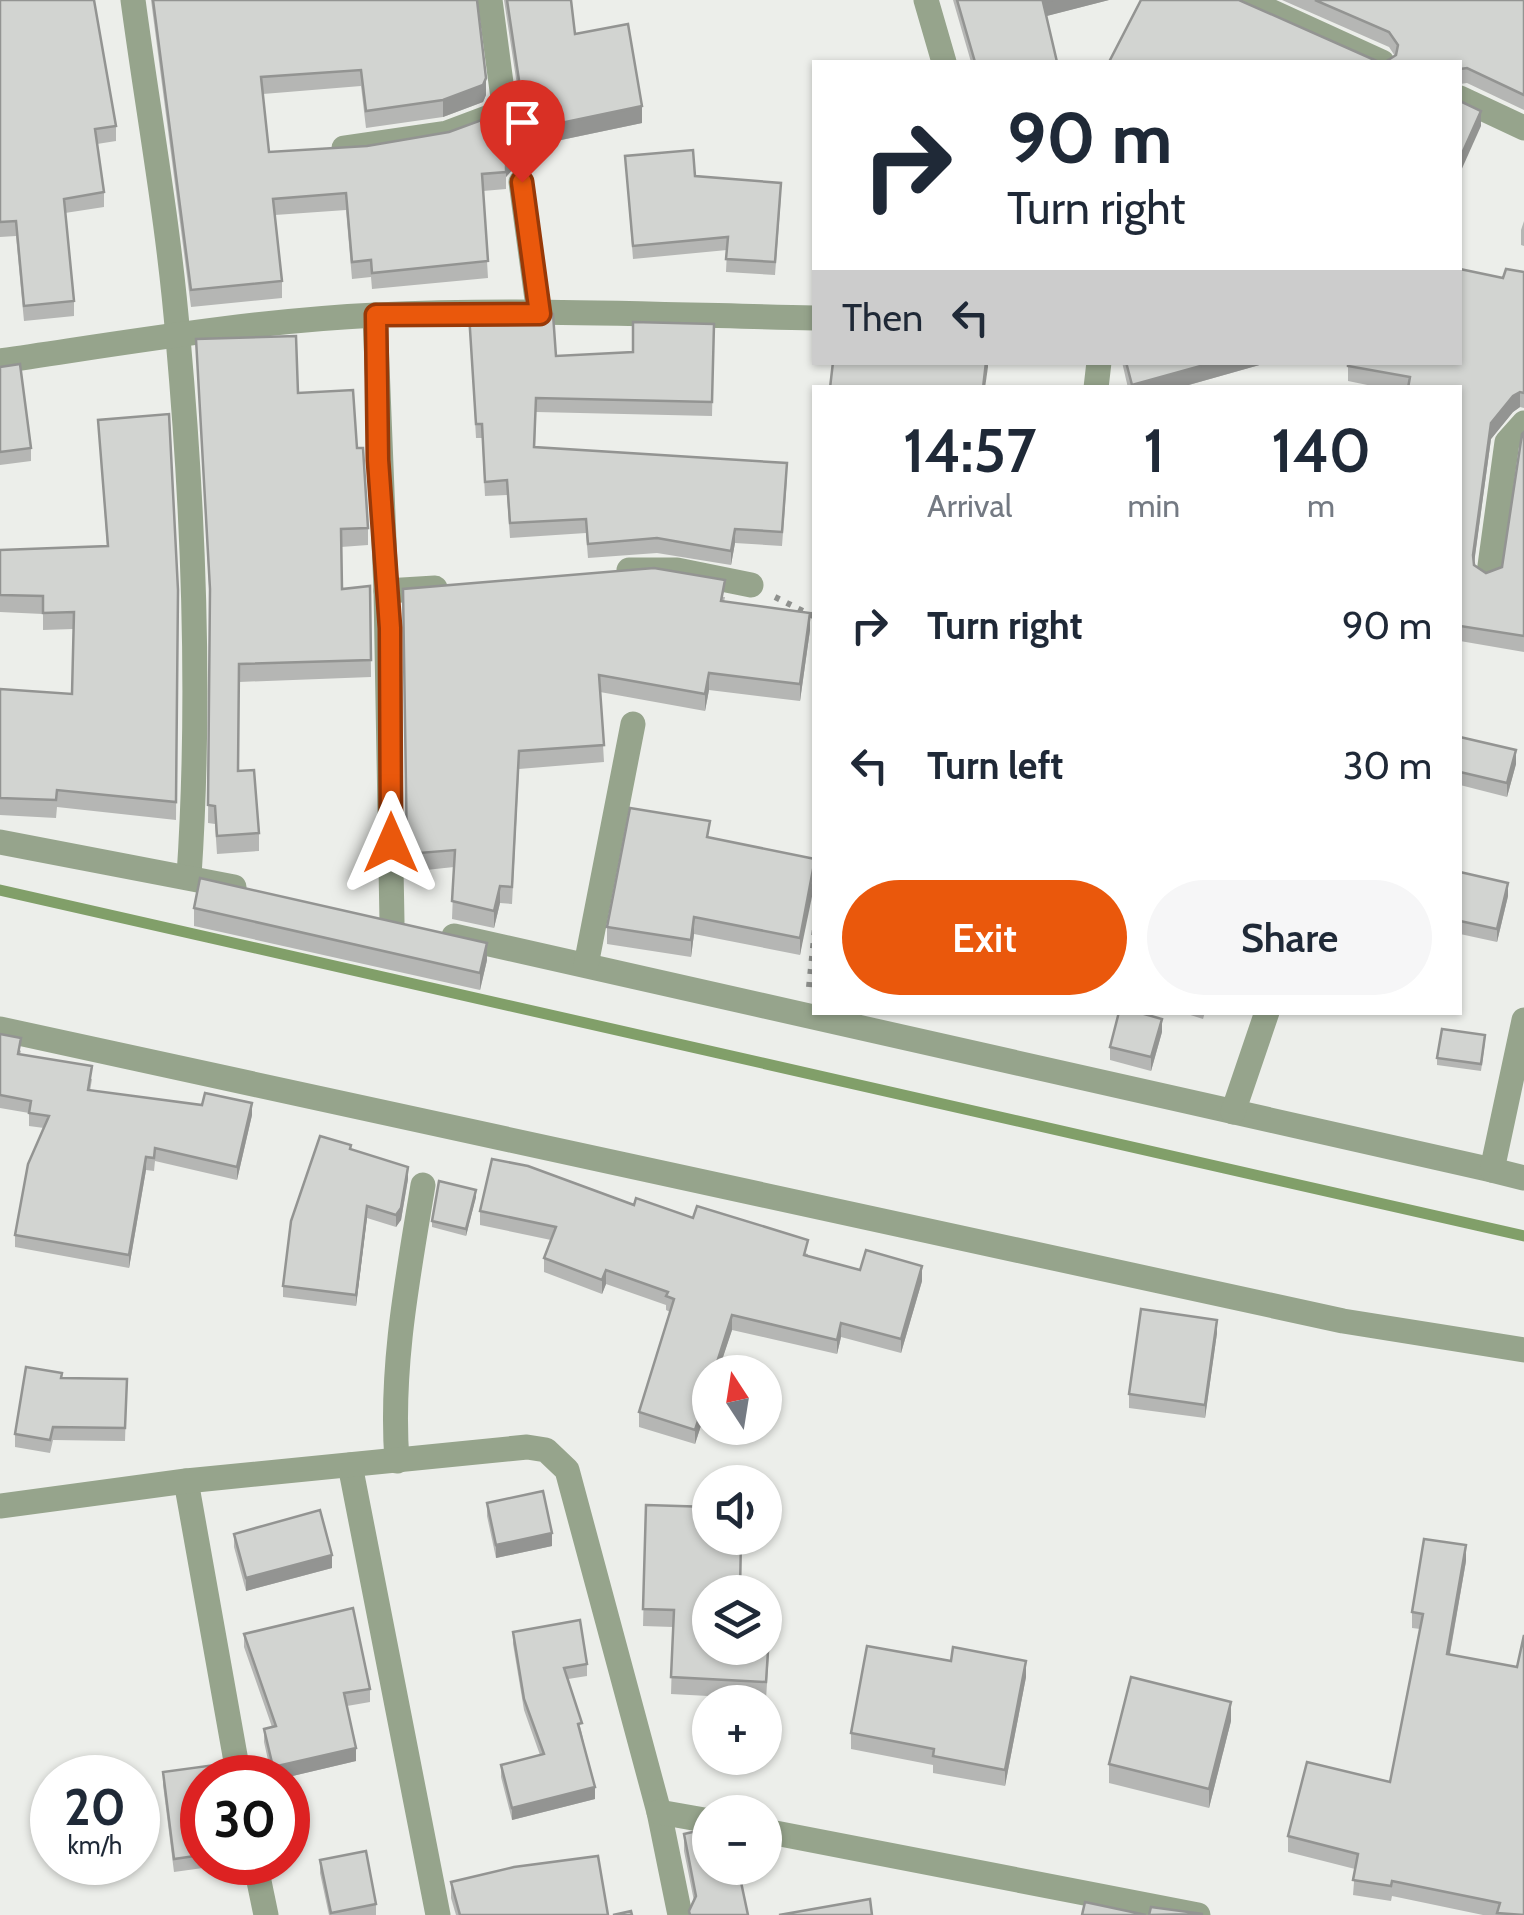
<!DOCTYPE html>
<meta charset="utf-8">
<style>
body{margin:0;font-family:Cabin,sans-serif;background:#f6f6f7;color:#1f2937;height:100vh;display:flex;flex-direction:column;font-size:38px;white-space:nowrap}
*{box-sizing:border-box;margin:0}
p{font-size:32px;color:#747a83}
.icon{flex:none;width:55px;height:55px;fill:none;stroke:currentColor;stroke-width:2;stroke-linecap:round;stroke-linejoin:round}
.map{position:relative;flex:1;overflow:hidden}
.details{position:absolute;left:812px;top:385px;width:650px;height:630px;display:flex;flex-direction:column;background:#fff;border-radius:0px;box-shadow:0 2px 8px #0004}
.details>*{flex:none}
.guide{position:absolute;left:812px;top:60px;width:650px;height:305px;border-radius:0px;box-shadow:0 2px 8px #0004;background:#fff;color:#1f2937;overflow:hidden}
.needle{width:65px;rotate:348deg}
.fabs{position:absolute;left:692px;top:1355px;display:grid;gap:20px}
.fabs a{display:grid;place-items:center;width:90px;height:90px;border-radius:50%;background:#fff;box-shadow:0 2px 8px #0004;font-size:50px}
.speed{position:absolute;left:30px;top:1755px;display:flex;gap:20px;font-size:50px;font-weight:700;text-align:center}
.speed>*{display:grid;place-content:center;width:130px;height:130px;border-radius:50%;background:#fff;box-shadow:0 2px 8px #0004;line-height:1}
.speed small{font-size:25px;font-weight:400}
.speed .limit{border:15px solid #d22;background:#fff;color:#111}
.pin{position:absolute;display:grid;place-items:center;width:85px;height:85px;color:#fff;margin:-102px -42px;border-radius:50% 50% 50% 0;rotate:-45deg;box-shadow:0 0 10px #0007}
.pin .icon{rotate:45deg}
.me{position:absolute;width:110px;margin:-55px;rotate:0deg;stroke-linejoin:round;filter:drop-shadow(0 0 8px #0008)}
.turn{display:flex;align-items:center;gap:35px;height:210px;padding:0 30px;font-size:45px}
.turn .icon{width:130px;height:130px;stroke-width:2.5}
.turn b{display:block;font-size:70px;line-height:85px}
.then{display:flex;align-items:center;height:95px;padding:0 30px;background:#0003;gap:20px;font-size:38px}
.eta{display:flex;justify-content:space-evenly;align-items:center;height:170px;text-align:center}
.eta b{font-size:60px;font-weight:600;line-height:70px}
.cta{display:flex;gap:20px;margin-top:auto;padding:20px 30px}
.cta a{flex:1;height:115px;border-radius:60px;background:#ea580c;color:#fff;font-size:40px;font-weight:600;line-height:115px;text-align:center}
.cta a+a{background:#f6f6f7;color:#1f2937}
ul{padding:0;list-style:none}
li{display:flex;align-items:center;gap:30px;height:140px;padding:0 30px}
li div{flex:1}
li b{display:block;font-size:38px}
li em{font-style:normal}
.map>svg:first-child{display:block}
</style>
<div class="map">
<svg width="1524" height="1915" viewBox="0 0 1524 1915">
<rect width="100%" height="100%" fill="#eceeea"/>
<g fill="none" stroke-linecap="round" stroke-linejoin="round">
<path stroke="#819f69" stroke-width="11" d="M0,890L1524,1236"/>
<g stroke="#8f918e" stroke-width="6" stroke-dasharray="5 8" stroke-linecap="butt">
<path d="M775,597L815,617"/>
<path d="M809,987L815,928"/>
</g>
<g stroke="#96a48c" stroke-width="25">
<path d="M133,0C148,112 169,225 178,338C194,517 201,697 189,876"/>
<path d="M926,0L944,62"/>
<path d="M1246,0L1382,62"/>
<path d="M1460,98L1524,128"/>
<path d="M344,148L447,133L495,115L503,98L490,0"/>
<path d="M521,182L539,314"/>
<path d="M375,315L386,591L435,588"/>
<path d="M0,361C124,343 250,321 376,315C522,308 669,315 815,318"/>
<path d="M1096,388L1099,362"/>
<path d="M629,570H677L751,585"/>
<path d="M1489,573L1507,442L1524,423"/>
<path d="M386,591L392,922"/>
<path d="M0,842L234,887"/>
<path d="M454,936L1492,1170"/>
<path d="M586,965L633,724"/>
<path d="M1524,1020L1492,1170L1524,1178"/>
<path d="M0,1029L1343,1321L1524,1350"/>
<path d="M1233,1112L1267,1012"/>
<path d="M397,1461C390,1368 408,1276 423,1185"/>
<path d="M350,1465L438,1915"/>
<path d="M186,1481L239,1778"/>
<path d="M0,1506L186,1481L527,1447L546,1450L567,1470L659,1812L680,1915"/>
<path d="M659,1812L710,1821"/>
<path d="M765,1831L1198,1915"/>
<path d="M255,1862L266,1915"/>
</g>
</g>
<g fill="#b5b6b4">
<path d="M0,0L116,126V141L97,144L104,192V207L65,213L74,301V316L24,321L16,236L0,237Z"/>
<path d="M151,0H477L486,95L483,102L443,117L366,128L361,86L263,94L269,152L367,146L449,132L501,113L510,105L517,85L504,0H571L575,34L642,123L514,150V168L506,177V189L483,191L488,278L372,289L371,277L352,279L346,210L275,215L282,281V298L191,307Z"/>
<path d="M953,0H1109L1046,16L1057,62H971Z"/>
<path d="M1282,0H1524V110L1467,83L1460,84V62L1395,56L1389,47Z"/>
<path d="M625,156L695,176L781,196L775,275L726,272L727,250L633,259Z"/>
<path d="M1524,221V246L1521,245V230Z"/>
<path d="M1524,272V408L1520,407L1513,412L1491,439L1474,562V565L1486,573L1502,567L1524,432V652L1460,641V388H1382L1348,381V366L1503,278Z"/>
<path d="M469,314L556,356L633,352L714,324L712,416L536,412L535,447L787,478L782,546L735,543L731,565L657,553L588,558L586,533L510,538L507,495L485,496L482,438H476Z"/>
<path d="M196,339L298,393L357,448L368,528V545L341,547L342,589L370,586L371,677L239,682L238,771L259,833V851L217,854L215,824L208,823L210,604Z"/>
<path d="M1122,362H1270L1178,388H1128Z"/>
<path d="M0,367L31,448V461L0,465Z"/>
<path d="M98,420L178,590L176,820L57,807L56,818L0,815V689L72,694L73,629L43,630V614L0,612V550L107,546Z"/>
<path d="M403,589L725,597L724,602L810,630L800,701L709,690L705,711L600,692L604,762L519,769L512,904L500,903L494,928L452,919L454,867L407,872Z"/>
<path d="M1460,737L1516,764L1507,797L1460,785Z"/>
<path d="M815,859L800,955L694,934L691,957L607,944V927Z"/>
<path d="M1460,872L1508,896L1497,942L1460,934Z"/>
<path d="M194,908L487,960L480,990L194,926Z"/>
<path d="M1181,1012H1205L1203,1019Z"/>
<path d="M1162,1032L1151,1071L1110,1060V1047Z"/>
<path d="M0,1034L21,1051L20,1054L92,1079L90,1091L252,1115L237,1180L155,1161L154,1171L146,1170L129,1268L15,1247V1235L44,1128L29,1126V1113L0,1108Z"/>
<path d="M1485,1042L1481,1071L1437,1065V1058Z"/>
<path d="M351,1149L408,1179L401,1220L396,1227L367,1218L356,1306L283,1297V1286Z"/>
<path d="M476,1197L466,1236L432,1227V1221Z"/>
<path d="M634,1205L693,1218L808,1254V1256L860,1270L922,1281L901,1353L841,1337L837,1354L732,1330L718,1372H710V1398L695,1444L639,1427V1412L670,1312L666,1310V1305L606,1284L602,1294L544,1272V1258L551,1240L480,1225V1211Z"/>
<path d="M1217,1333L1205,1418L1129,1408V1394Z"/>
<path d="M62,1378L127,1379L125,1441L53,1440L50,1453L15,1447V1434Z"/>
<path d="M487,1503L552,1546L496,1558L487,1516Z"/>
<path d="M646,1505L710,1648L770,1637L766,1699L671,1694L673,1627L643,1626Z"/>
<path d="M234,1534L332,1568L246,1591L234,1547Z"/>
<path d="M1466,1561L1450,1654L1524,1915H1483L1392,1896L1391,1901L1353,1895L1355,1869L1288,1852V1836L1390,1782L1420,1629L1412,1628V1612Z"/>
<path d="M513,1632L587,1664V1676L568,1679L582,1734L595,1799L512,1820L501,1777V1765L540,1755L524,1710L513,1644Z"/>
<path d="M244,1634L370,1689V1702L347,1706L356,1761L284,1778H272L264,1742V1729L272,1727L244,1647Z"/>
<path d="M1026,1677L1005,1786L933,1773V1765L851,1749V1733Z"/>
<path d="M1231,1721L1209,1808L1109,1783V1764Z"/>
<path d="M163,1772L202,1778V1862L239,1863L174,1872L163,1785Z"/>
<path d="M684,1834L748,1915H689L694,1901L684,1851Z"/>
<path d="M320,1860L376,1904V1915H329L320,1873Z"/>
<path d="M451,1882L608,1915H456L451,1898Z"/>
</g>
<g fill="#939492">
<path d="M1052,0H1109L1043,17V2Z"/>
<path d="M486,78V95L483,102L443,117V100Z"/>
<path d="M642,106V123L513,150V133Z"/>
<path d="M1481,111V126L1460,173V158Z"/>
<path d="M514,151V168L506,177V160Z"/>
<path d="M986,362H988V367L985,388H983Z"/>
<path d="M1215,362H1270L1178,388H1132V385Z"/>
<path d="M1520,392V407L1513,412L1491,439L1473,571V555L1491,423L1513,396Z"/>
<path d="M735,529V543L731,565V551Z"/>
<path d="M810,613V630L800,701V684Z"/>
<path d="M709,673V690L705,711V694Z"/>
<path d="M1516,750V764L1507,797V783Z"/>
<path d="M815,865V882L800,955V938Z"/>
<path d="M1508,883V896L1497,942V929Z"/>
<path d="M500,886V903L494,928V911Z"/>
<path d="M694,917V934L691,957V940Z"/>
<path d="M487,943V960L480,990V973Z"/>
<path d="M1162,1019V1032L1151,1071V1057Z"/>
<path d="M252,1103V1115L237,1180V1167Z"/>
<path d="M146,1157V1170L129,1268V1255Z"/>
<path d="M408,1167V1179L401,1220L396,1227V1215Z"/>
<path d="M476,1190V1197L466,1236V1229Z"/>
<path d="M367,1206V1218L356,1306V1295Z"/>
<path d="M922,1266V1281L901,1353V1339Z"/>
<path d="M606,1270V1284L602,1294V1280Z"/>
<path d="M732,1315V1330L718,1372H714Z"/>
<path d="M1217,1320V1333L1205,1418V1405Z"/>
<path d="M841,1323V1337L837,1354V1340Z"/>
<path d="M710,1384V1398L695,1444V1430Z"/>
<path d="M552,1533V1546L496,1558V1545Z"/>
<path d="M1466,1545V1561L1447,1669V1654Z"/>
<path d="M332,1555V1568L246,1591V1578Z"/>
<path d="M1026,1661V1677L1005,1786V1770Z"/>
<path d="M1231,1702V1721L1209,1808V1789Z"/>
<path d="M356,1748V1761L284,1778H273V1767Z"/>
<path d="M595,1787V1799L512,1820V1808Z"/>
</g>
<g fill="#d2d4d1" stroke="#939492" stroke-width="2.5">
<path d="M0,0H94L116,126L95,129L104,192L64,199L74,301L24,306L16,221L0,222Z"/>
<path d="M153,0H477L486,78L483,85L443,100L366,111L361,70L261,77L269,152L367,146L449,132L501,113L510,105L519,80L507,0H571L575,34L628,24L642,106L513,133L514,151L506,160V172L482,174L488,261L372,273L371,260L352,262L346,193L273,199L282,281L191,290Z"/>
<path d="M957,0H1052L1043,2L1057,62H975Z"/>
<path d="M1141,0H1239L1379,62H1109Z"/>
<path d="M1315,0H1524V95L1467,68L1460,69V62H1385L1396,55L1398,45L1389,32Z"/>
<path d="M1460,101L1481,111L1460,158Z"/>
<path d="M693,150L695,176L781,183L775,262L726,259L728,237L633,246L625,156Z"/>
<path d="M1460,269L1503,278L1506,269L1524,272V393L1520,392L1513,396L1491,423L1473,555L1474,565L1486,573L1502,567L1522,434L1524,432V636L1460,626V388H1408L1410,377L1348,366V362H1460Z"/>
<path d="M469,314H553L556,356L633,352V322L714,324L712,402L536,398L534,447L787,463L782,532L735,529L731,551L657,538L588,544L586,519L510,523L507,480L485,482L482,424H476Z"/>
<path d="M296,336L298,393L353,390L357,448H363L368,528L341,529L342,589L370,586L371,660L239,664L238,771L254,770L259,833L217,836L215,806L208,805L210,589L196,339Z"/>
<path d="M833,362H986L983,388H830Z"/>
<path d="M1126,362H1215L1132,385Z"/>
<path d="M20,364L31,448L0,452V367Z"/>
<path d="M169,414L178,590L176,802L57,790L56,800L0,798V689L72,694L74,612L43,613V596L0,595V550L108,546L98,420Z"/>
<path d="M654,568L725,580L721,601L810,613L800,684L709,673L705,694L599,675L604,745L519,751L512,887L500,886L494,911L452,901L455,850L407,854L403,589Z"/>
<path d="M1460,737L1516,750L1507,783L1460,772Z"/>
<path d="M630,808L710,821L707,837L815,859L800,938L694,917L691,940L607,927Z"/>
<path d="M1460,872L1508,883L1497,929L1460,921Z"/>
<path d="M200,878L487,943L480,973L194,908Z"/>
<path d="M1119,1012H1137L1162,1019L1151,1057L1110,1047Z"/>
<path d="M1442,1029L1485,1035L1481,1064L1437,1058Z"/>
<path d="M0,1034L21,1038L18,1054L92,1066L88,1090L202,1105L205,1093L252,1103L237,1167L155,1148L154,1158L146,1157L129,1255L15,1235L28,1164L49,1116L29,1113L31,1101L0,1095Z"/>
<path d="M320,1136L351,1145L350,1149L408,1167L401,1208L396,1215L367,1206L356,1295L283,1286L291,1221Z"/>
<path d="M492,1159L528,1166L634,1205L636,1198L693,1218L697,1206L808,1240L804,1255L860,1270L866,1250L922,1266L901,1339L841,1323L837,1340L732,1315L714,1372H710V1384L695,1430L639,1412L674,1299L666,1296L668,1292L606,1270L602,1280L544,1258L556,1227L480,1211Z"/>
<path d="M439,1181L476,1190L466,1229L432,1221Z"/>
<path d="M1141,1309L1217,1320L1205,1405L1129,1394Z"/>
<path d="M26,1367L62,1373L61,1378L127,1379L125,1428L53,1427L50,1440L15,1434Z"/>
<path d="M543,1491L552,1533L496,1545L487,1503Z"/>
<path d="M646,1505L710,1507V1538H741L740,1592H710V1648H765V1620H770L766,1682L671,1677L674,1610L643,1609Z"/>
<path d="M320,1510L332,1555L246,1578L234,1534Z"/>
<path d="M1424,1539L1466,1545L1447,1654L1517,1667L1524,1635V1915L1497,1913L1500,1903L1392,1881L1391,1886L1353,1880L1358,1854L1288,1836L1307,1762L1390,1782L1423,1614L1412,1612Z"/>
<path d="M353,1608L370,1689L344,1693L356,1748L273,1767L264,1729L276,1726L244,1634Z"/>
<path d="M580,1620L587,1664L564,1668L582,1723L578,1724L595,1787L512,1808L501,1765L544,1754L524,1699L513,1632Z"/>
<path d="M867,1646L951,1661L953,1647L1026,1661L1005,1770L933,1756L934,1749L851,1733Z"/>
<path d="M1131,1677L1231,1702L1209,1789L1109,1764Z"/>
<path d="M222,1764L230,1778H202V1855L174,1859L163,1772Z"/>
<path d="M710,1828V1868H738L748,1915H690L689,1911L696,1896L684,1834Z"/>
<path d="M366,1851L376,1904L331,1913L320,1860Z"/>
<path d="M598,1856L608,1915H460L451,1882L514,1867Z"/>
<path d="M870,1899L872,1915H779Z"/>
<path d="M1085,1902L1146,1915H1082Z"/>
<path d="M1151,1907L1203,1914L1149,1915Z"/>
<path d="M631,1911L632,1915H613Z"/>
</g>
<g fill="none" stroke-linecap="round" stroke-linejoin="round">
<g stroke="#983908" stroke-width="25">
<path id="route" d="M391,843L390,628L378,460L376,315L540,314L522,182"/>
</g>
<use href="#route" stroke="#ea580c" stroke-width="18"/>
</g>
</svg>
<div class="fabs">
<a><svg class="needle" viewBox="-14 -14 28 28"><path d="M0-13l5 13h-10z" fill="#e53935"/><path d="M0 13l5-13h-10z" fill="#747a83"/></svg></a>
<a><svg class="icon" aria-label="sound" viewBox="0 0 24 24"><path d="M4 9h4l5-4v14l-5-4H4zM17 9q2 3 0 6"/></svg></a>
<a><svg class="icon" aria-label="layers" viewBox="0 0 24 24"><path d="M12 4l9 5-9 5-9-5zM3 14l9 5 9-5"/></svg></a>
<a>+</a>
<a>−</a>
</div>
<div class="speed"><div>20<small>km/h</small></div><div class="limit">30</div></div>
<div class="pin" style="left:522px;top:182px;background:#d93025"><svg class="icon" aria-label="arrive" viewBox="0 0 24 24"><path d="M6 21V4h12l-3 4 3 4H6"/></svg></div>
<svg class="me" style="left:391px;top:843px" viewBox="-20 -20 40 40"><path d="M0-17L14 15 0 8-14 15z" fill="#ea580c" stroke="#fff" stroke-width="4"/></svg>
<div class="guide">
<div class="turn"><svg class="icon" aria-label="right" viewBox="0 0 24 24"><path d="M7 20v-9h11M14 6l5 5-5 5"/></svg><div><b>90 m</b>Turn right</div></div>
<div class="then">Then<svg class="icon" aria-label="left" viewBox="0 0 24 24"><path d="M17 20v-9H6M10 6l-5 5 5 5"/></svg></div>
</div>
<section class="details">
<div class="eta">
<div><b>14:57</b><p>Arrival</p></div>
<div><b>1</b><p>min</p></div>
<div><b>140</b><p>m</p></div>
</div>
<ul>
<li><svg class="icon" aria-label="right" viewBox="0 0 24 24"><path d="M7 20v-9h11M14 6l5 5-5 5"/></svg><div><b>Turn right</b></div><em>90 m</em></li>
<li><svg class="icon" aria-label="left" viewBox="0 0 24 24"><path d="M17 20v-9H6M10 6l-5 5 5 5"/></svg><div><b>Turn left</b></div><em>30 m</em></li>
</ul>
<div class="cta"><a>Exit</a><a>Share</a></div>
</section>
</div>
